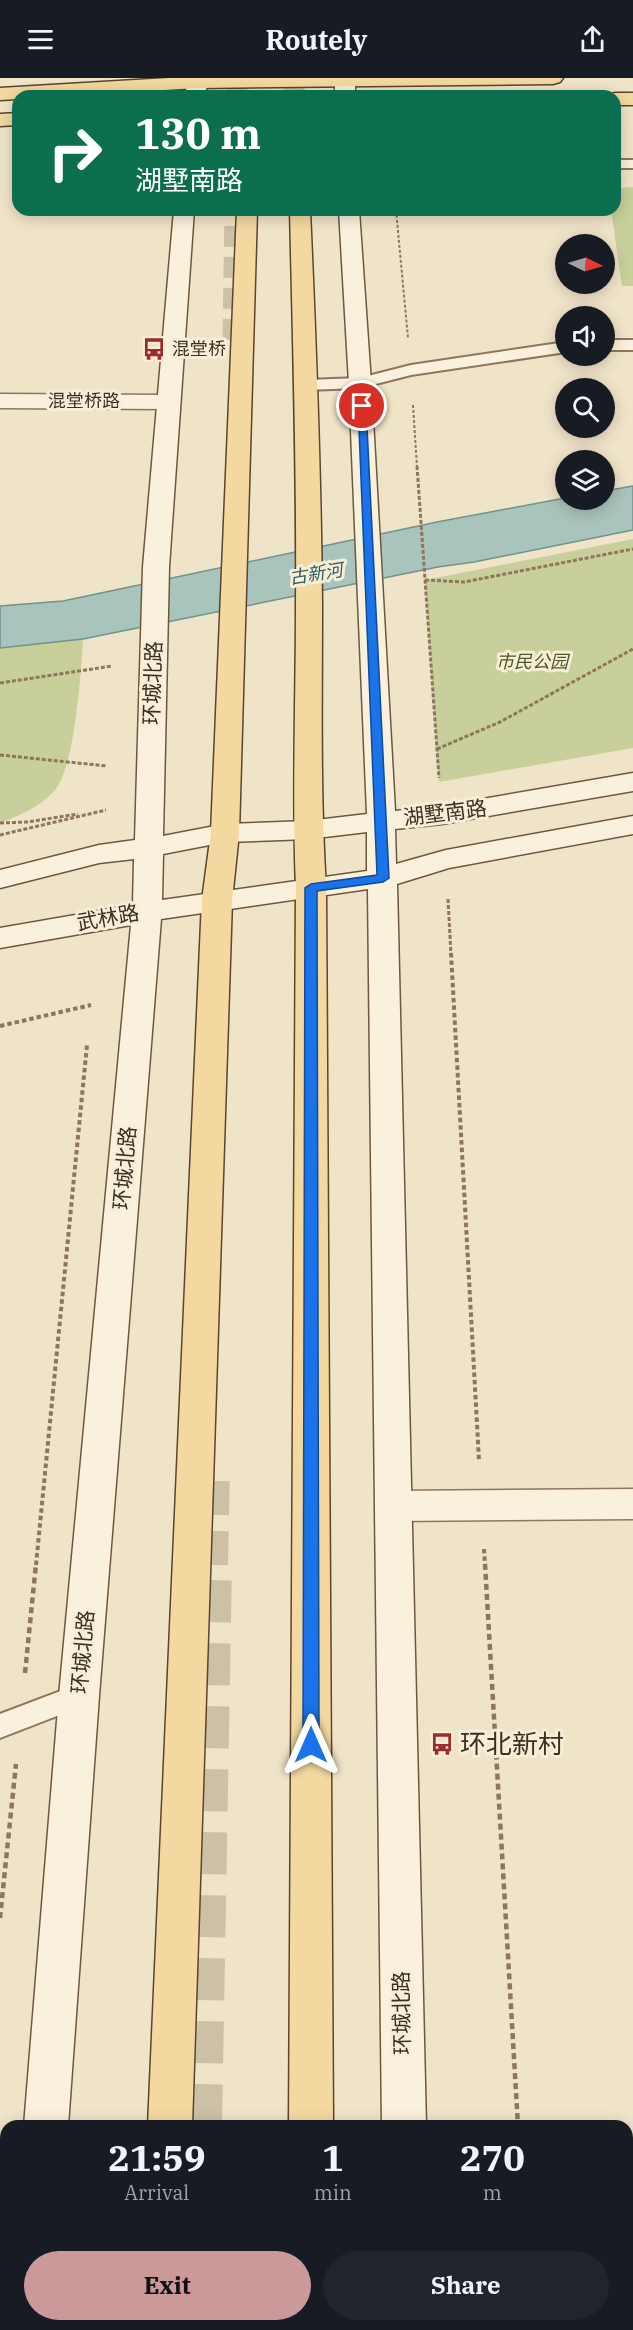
<!DOCTYPE html>
<meta charset="utf-8">
<style>
body{margin:0;font-family:"IBM Plex Serif","Noto Sans SC",serif;background:#20242c;color:#f1f3f6;height:100vh;display:flex;flex-direction:column;font-size:22px;white-space:nowrap}
*{box-sizing:border-box;margin:0}
p{font-size:20px;color:#9ea1a6}
.icon{flex:none;width:33px;height:33px;fill:none;stroke:currentColor;stroke-width:2;stroke-linecap:round;stroke-linejoin:round}
.map{position:relative;flex:1;overflow:hidden}
.side{position:absolute;left:0px;top:2042px;width:633px;height:212px;display:flex;flex-direction:column;background:#171b24;border-radius:18px 18px 0 0;box-shadow:0 3px 15px #0003}
.side>*{flex:none}
.guide{position:absolute;left:12px;top:12px;width:609px;height:126px;border-radius:18px;box-shadow:0 3px 15px #0003;background:#0b6e4f;color:#fff;overflow:hidden}
.needle{width:39px;rotate:95deg}
.buttons{position:absolute;left:555px;top:156px;display:grid;gap:12px}
.buttons a{display:grid;place-items:center;width:60px;height:60px;border-radius:50%;background:#171b24;box-shadow:0 3px 15px #0003;font-size:30px}
.pin{position:absolute;display:grid;place-items:center;width:51px;height:51px;color:#fff;margin:-26px;border:3px solid #fff;border-radius:50%;box-shadow:0 2px 6px #0007}
.me{position:absolute;width:66px;margin:-33px;rotate:0deg;stroke-linejoin:round;filter:drop-shadow(0 0 4px #0008)}
.turn{display:flex;align-items:center;gap:21px;height:126px;padding:0 24px;font-size:27px}
.turn .icon{width:78px;height:78px;stroke-width:2.5}
.turn b{display:block;font-size:42px;line-height:51px}
.eta{display:flex;justify-content:space-evenly;align-items:center;height:102px;text-align:center}
.eta b{font-size:36px;font-weight:700;line-height:42px}
.cta{display:flex;gap:12px;margin-top:auto;padding:12px 24px}
.cta a{flex:1;height:69px;border-radius:36px;background:#cc999b;color:#111;font-size:24px;font-weight:700;line-height:69px;text-align:center}
.cta a+a{background:#20242c;color:#f1f3f6}
header{display:flex;justify-content:space-between;align-items:center;height:78px;padding:0 24px;background:#171b24;font-size:27px;font-weight:700}
.map>svg:first-child{display:block}
</style>
<header><svg class="icon" aria-label="menu" viewBox="0 0 24 24"><path d="M4 6h16M4 12h16M4 18h16"/></svg>Routely<svg class="icon" aria-label="share" viewBox="0 0 24 24"><path d="M12 15V3M7 8l5-5 5 5M5 13v7h14v-7"/></svg></header>
<div class="map">
<svg width="633" height="2252" viewBox="0 0 633 2252">
<rect width="100%" height="100%" fill="#f0e4c8"/>
<g fill="#c9cf9b">
<path d="M633,109V208H622L611,132H615V110Z"/>
<path d="M633,461V670L439,704L425,502Z"/>
<path d="M83,561C81,594 75,688 55,712C40,729 21,737 0,745V570Z"/>
</g>
<path fill="#a9c4bc" stroke="#6f938a" stroke-width="1.5" d="M633,408V452L474,484L438,489L83,561L0,570V528L63,523L437,444L565,420L604,422L605,413Z"/>
<g fill="none" stroke-linecap="round" stroke-linejoin="round">
<g stroke="#ccc0a6" stroke-width="21" stroke-dasharray="21 10" stroke-linecap="butt">
<path d="M237,0V18"/>
<path d="M294,0V18"/>
<path d="M233,262L235,132"/>
</g>
<path stroke="#ccc0a6" stroke-width="34" stroke-dasharray="34 16" stroke-linecap="butt" d="M211,1487L213,1391"/>
<g stroke="#ccc0a6" stroke-width="42" stroke-dasharray="42 21" stroke-linecap="butt">
<path d="M201,2048L211,1486"/>
<path d="M198,2247V2252"/>
</g>
<g stroke="#8d765c" stroke-width="4">
<g id="lane">
<rect x="615" y="82" width="18" height="8"/>
<rect x="604" y="262" width="29" height="10"/>
<path d="M566,264V274L411,297L360,310L306,312L298,307L306,302L360,300L411,287Z"/>
<path d="M79,1606L88,1610L92,1618L88,1626L0,1660V1636Z"/>
</g>
</g>
<g stroke="#8d765c" stroke-width="3">
<g id="street">
<path d="M0,316L168,317L176,319L180,324L176,329L168,331L0,330Z"/>
<path d="M633,1411V1441L394,1443L381,1439L376,1428L381,1417L394,1413Z"/>
</g>
</g>
<g stroke="#6f573f" stroke-width="3">
<g id="secondary">
<path d="M188,0H208L205,18H185Z"/>
<rect x="335" y="0" width="20" height="18"/>
<path d="M174,132H194L169,489L163,758L225,746L308,743L367,736L349,305L339,132H359L371,305L395,733L442,728L633,695V713L442,746L395,751L396,786L446,772L633,738V756L449,790L397,806L426,2048H382L368,811L161,841L99,1618L68,2048H24L59,1618L131,847L0,870V850L133,827L134,781L99,785L0,810V792L99,767L135,762L143,489ZM367,754V793L162,822L163,776L225,764L308,761Z"/>
<rect x="7" y="2247" width="46" height="5"/>
<rect x="384" y="2247" width="46" height="5"/>
</g>
</g>
<g stroke="#5b4430" stroke-width="3">
<g id="primary">
<path d="M169,0H563L560,4L553,6L198,10L62,18H18V21L0,22V10Z"/>
<path d="M615,15H633V27H615V18H607Z"/>
<path d="M18,35V47L0,48V36Z"/>
<path d="M237,132H257L239,755L232,822L192,2048H148L202,822L211,755Z"/>
<path d="M290,132H310C316,264 321,396 322,528C322,622 320,716 326,810L333,2048H289L296,810C292,716 296,622 296,528C297,396 293,264 290,132Z"/>
<rect x="140" y="2247" width="46" height="5"/>
<rect x="288" y="2247" width="46" height="5"/>
</g>
</g>
<g stroke="#8d765c" stroke-width="2" stroke-dasharray="3 2" stroke-linecap="butt">
<path d="M396,132L408,260"/>
<path d="M413,327L417,389"/>
</g>
<g stroke="#8d765c" stroke-width="3" stroke-dasharray="4 2" stroke-linecap="butt">
<path d="M417,388L439,700"/>
<path d="M425,502L464,504L633,471"/>
<path d="M0,605L112,588"/>
<path d="M437,671L500,644L633,571"/>
<path d="M0,677L107,688"/>
<path d="M0,745L27,744L78,736"/>
<path d="M0,757L106,732"/>
<path d="M448,821L451,877"/>
</g>
<g stroke="#8d765c" stroke-width="4" stroke-dasharray="4.5 3" stroke-linecap="butt">
<path d="M451,875L479,1382"/>
<path d="M0,948L91,927"/>
<path d="M484,1471L485,1487"/>
<path d="M36,1487L87,967"/>
</g>
<g stroke="#8d765c" stroke-width="4.5" stroke-dasharray="6 4" stroke-linecap="butt">
<path d="M485,1486L518,2048"/>
<path d="M25,1595L36,1486"/>
<path d="M0,1840L16,1686"/>
<path d="M530,2247V2252"/>
</g>
<use href="#lane" fill="#faf1dc" fill-rule="evenodd"/>
<use href="#street" fill="#faf1dc" fill-rule="evenodd"/>
<use href="#secondary" fill="#faf1dc" fill-rule="evenodd"/>
<use href="#primary" fill="#f3d9a0" fill-rule="evenodd"/>
</g>
<path fill="#1a73e8" stroke="#114b97" stroke-width="1.5" d="M358,326L366,328L389,800L383,804L317,813L319,1667L317,1672L311,1674L305,1672L303,1667L305,810L311,806L377,797Z"/>
<defs>
<g id="bus-bare" transform="scale(1.8)"><path d="M-5-6H5V4H4V6H2V4H-2V6H-4V4H-5ZM-3.5-4V0h7V-4ZM-3.5 1.2v1.5H-2V1.2ZM2 1.2v1.5H3.5V1.2Z" fill="#9e2a2b" stroke="#f7eed8" stroke-width="2.5" paint-order="stroke"/></g>
</defs>
<g fill-rule="evenodd">
<use href="#bus-bare" x="154" y="271"/>
<use href="#bus-bare" x="442" y="1666"/>
</g>
<g text-anchor="middle" stroke-width="6" stroke-linejoin="round" paint-order="stroke">
<g font-size="18" fill="#3d2e20" stroke="#f7eed8" text-anchor="start">
<text x="172" y="277">混堂桥</text>
</g>
<g font-size="18" fill="#3d2e20" stroke="#f7eed8">
<text x="84" y="329">混堂桥路</text>
</g>
<g font-size="18" font-style="italic" fill="#2f5d5a" stroke="#f7eed8">
<text transform="translate(316 496) rotate(-9)" y="6">古新河</text>
</g>
<g font-size="18" font-style="italic" fill="#4d5a26" stroke="#f7eed8">
<text x="532" y="590">市民公园</text>
</g>
<g font-size="21" fill="#3d2e20" stroke="#f7eed8">
<text transform="translate(153 605) rotate(-88)" y="7">环城北路</text>
<text transform="translate(445 735) rotate(-7)" y="7">湖墅南路</text>
<text transform="translate(108 840) rotate(-10)" y="7">武林路</text>
<text transform="translate(125 1090) rotate(-85)" y="7">环城北路</text>
<text transform="translate(83 1574) rotate(-85)" y="7">环城北路</text>
<text transform="translate(402 1935) rotate(-91)" y="7">环城北路</text>
</g>
<g font-size="26" fill="#3d2e20" stroke="#f7eed8" text-anchor="start">
<text x="460" y="1675">环北新村</text>
</g>
</g>
</svg>
<div class="buttons">
<a><svg class="needle" viewBox="-14 -14 28 28"><path d="M0-13l5 13h-10z" fill="#e53935"/><path d="M0 13l5-13h-10z" fill="#9ea1a6"/></svg></a>
<a><svg class="icon" aria-label="sound" viewBox="0 0 24 24"><path d="M4 9h4l5-4v14l-5-4H4zM17 9q2 3 0 6"/></svg></a>
<a><svg class="icon" aria-label="search" viewBox="0 0 24 24"><circle cx="10" cy="10" r="6"/><path d="M15 15l6 6"/></svg></a>
<a><svg class="icon" aria-label="layers" viewBox="0 0 24 24"><path d="M12 4l9 5-9 5-9-5zM3 14l9 5 9-5"/></svg></a>
</div>
<div class="pin" style="left:362px;top:328px;background:#d93025"><svg class="icon" aria-label="arrive" viewBox="0 0 24 24"><path d="M6 21V4h12l-3 4 3 4H6"/></svg></div>
<svg class="me" style="left:311px;top:1667px" viewBox="-20 -20 40 40"><path d="M0-17L14 15 0 8-14 15z" fill="#1a73e8" stroke="#fff" stroke-width="4"/></svg>
<div class="guide">
<div class="turn"><svg class="icon" aria-label="right" viewBox="0 0 24 24"><path d="M7 20v-9h11M14 6l5 5-5 5"/></svg><div><b>130 m</b>湖墅南路</div></div>
</div>
<section class="side">
<div class="eta">
<div><b>21:59</b><p>Arrival</p></div>
<div><b>1</b><p>min</p></div>
<div><b>270</b><p>m</p></div>
</div>
<div class="cta"><a>Exit</a><a>Share</a></div>
</section>
</div>
